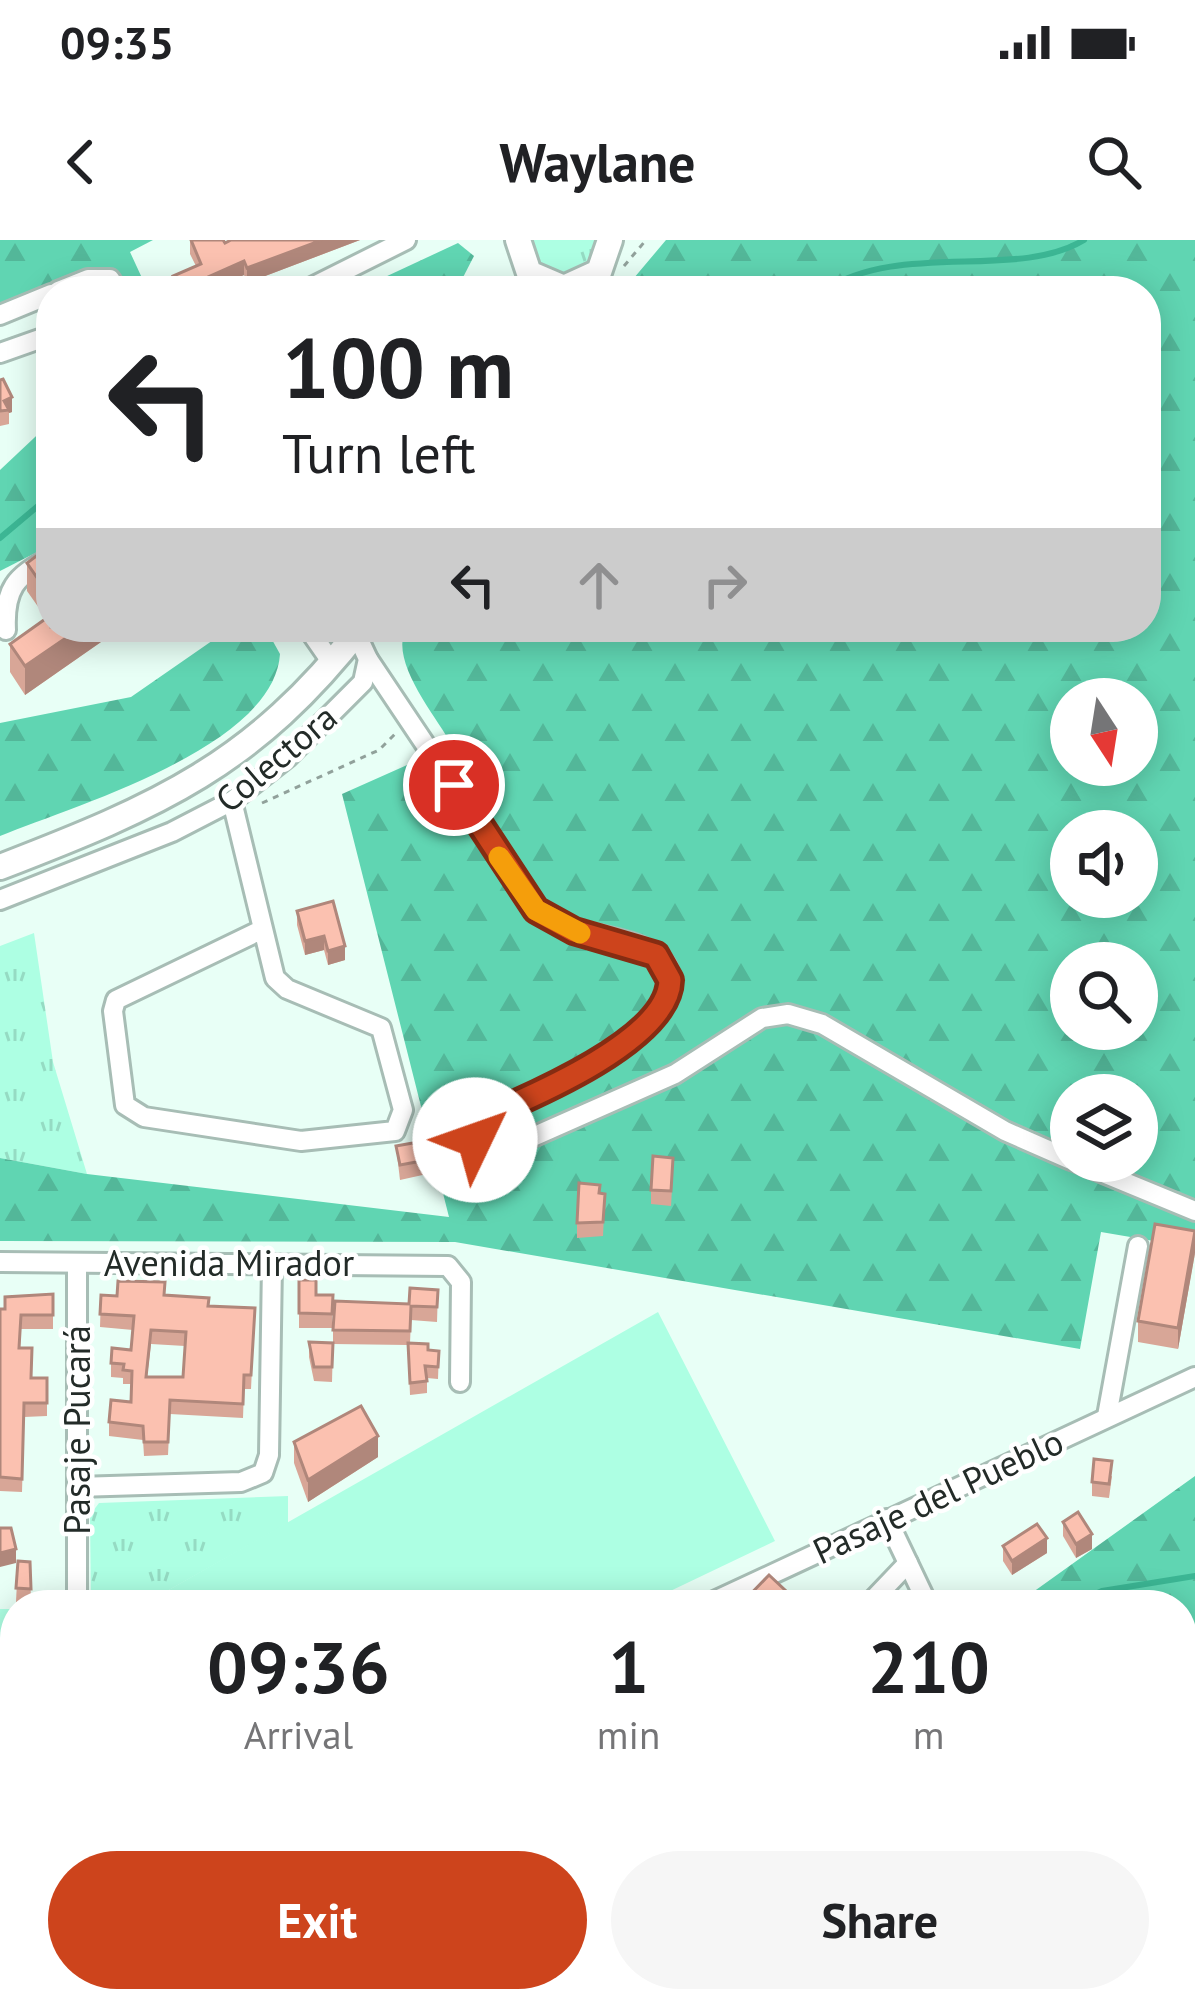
<!DOCTYPE html>
<meta charset="utf-8">
<style>
body{margin:0;font-family:"PT Sans",sans-serif;background:#f6f6f6;color:#202124;height:100vh;display:flex;flex-direction:column;font-size:45px;white-space:nowrap}
*{box-sizing:border-box;margin:0}
p{font-size:39px;color:#757577}
.icon{flex:none;width:66px;height:66px;fill:none;stroke:currentColor;stroke-width:2;stroke-linecap:round;stroke-linejoin:round}
.map{position:relative;flex:1;overflow:hidden}
.details{position:absolute;left:0px;top:1350px;width:1197px;height:423px;display:flex;flex-direction:column;background:#fff;border-radius:48px 48px 0 0;box-shadow:0 6px 30px #0003}
.details>*{flex:none}
.banner{position:absolute;left:36px;top:36px;width:1125px;height:366px;border-radius:48px;box-shadow:0 6px 30px #0003;background:#fff;color:#202124;overflow:hidden}
.needle{width:78px;rotate:168deg}
.controls{position:absolute;left:1050px;top:438px;display:grid;gap:24px}
.controls a{display:grid;place-items:center;width:108px;height:108px;border-radius:50%;background:#fff;box-shadow:0 6px 30px #0003;font-size:60px}
.pin{position:absolute;display:grid;place-items:center;width:102px;height:102px;color:#fff;margin:-51px;border:6px solid #fff;border-radius:50%;box-shadow:0 3px 12px #0007}
.me{position:absolute;width:132px;margin:-66px;rotate:48deg;stroke-linejoin:round;filter:drop-shadow(0 0 9px #0008)}
.turn{display:flex;align-items:center;gap:42px;height:252px;padding:0 48px;font-size:54px}
.turn .icon{width:156px;height:156px;stroke-width:2.5}
.turn b{display:block;font-size:84px;line-height:102px}
.lanes{display:flex;align-items:center;height:114px;padding:0 48px;background:#0003;justify-content:center;gap:60px;direction:ltr}
.lanes .off{opacity:.35}
.eta{display:flex;justify-content:space-evenly;align-items:center;height:204px;text-align:center}
.eta b{font-size:72px;font-weight:800;line-height:84px}
.action{display:flex;gap:24px;margin-top:auto;padding:24px 48px}
.action a{flex:1;height:138px;border-radius:72px;background:#cd441c;color:#fff;font-size:48px;font-weight:800;line-height:138px;text-align:center}
.action a+a{background:#f6f6f6;color:#202124}
.status{display:flex;justify-content:space-between;align-items:center;height:84px;padding:0 60px;background:#fff;direction:ltr}
.status svg{height:33px;fill:currentColor}
header{display:flex;justify-content:space-between;align-items:center;height:156px;padding:0 48px;background:#fff;font-size:54px;font-weight:800}
.map>svg:first-child{display:block}
</style>
<div class="status"><b>09:35</b><svg viewBox="0 0 49 12"><path d="M0 12V9h3v3zM5 12V6h3v6zM10 12V3h3v9zM15 12V0h3v12zM26 1h20v11H26zM47 4h2v5h-2z"/></svg></div>
<header><svg class="icon" aria-label="back" viewBox="0 0 24 24"><path d="M15 5l-7 7 7 7"/></svg>Waylane<svg class="icon" aria-label="search" viewBox="0 0 24 24"><circle cx="10" cy="10" r="6"/><path d="M15 15l6 6"/></svg></header>
<div class="map">
<svg width="1195" height="1772" viewBox="0 0 1195 1772">
<defs>
<pattern id="grass-tufts" width="24" height="20" patternUnits="userSpaceOnUse" patternTransform="scale(3)"><rect width="24" height="20" fill="#adffe3"/><path d="M3 7l-1-3M5 7V3M7 7l1-3M15 17l-1-3M17 17v-4M19 17l1-3" fill="none" stroke="#95dbc3"/></pattern>
<pattern id="forest-firs" width="22" height="20" patternUnits="userSpaceOnUse" patternTransform="scale(3)"><rect width="22" height="20" fill="#60d5b2"/><path d="M5 1l3.5 6h-7zM16 11l3.5 6h-7z" fill="#53b799"/></pattern>
</defs>
<rect width="100%" height="100%" fill="#e8fff6"/>
<path fill="#d4f4e8" d="M684,1758H940L936,1772H732Z"/>
<g fill="url(#grass-tufts)">
<path d="M526,0H603L601,13L574,39L539,31Z"/>
<path d="M34,693L53,822L87,934L0,918V706Z"/>
<path d="M288,1256V1283L144,1364L91,1365L90,1275L99,1263Z"/>
<path d="M847,1758H940L936,1772H844Z"/>
</g>
<g fill="url(#forest-firs)" fill-rule="evenodd">
<path d="M0,0H153L130,12L148,51H118L110,39L0,75Z"/>
<path d="M666,0H1195V1008L1101,992L1080,1109L455,1002L0,1001V918L87,934L449,977L342,554L452,505C436,476 387,419 407,387H1146V51H623ZM1071,459H1137V525H1071ZM1071,591H1137V657H1071ZM1071,723H1137V789H1071ZM1071,855H1137V921H1071Z"/>
<path d="M458,3L474,16L456,51H355Z"/>
<path d="M51,182V305L0,331V230Z"/>
<path d="M232,387H265L280,414C274,507 74,566 0,596V483L131,457Z"/>
<path d="M1195,1236V1418L1182,1432V1365H1015Z"/>
<path d="M153,1758H684L732,1772H146Z"/>
<path d="M975,1758H1153L1154,1772H976Z"/>
</g>
<g fill="#adffe3">
<path d="M658,1072L775,1301L641,1365H124L144,1364Z"/>
<path d="M0,1369H15V1674L0,1684Z"/>
<path d="M1195,1531V1702L1182,1661V1535Z"/>
</g>
<g fill="none" stroke-linecap="round" stroke-linejoin="round">
<g stroke="#3cb694" stroke-width="6">
<path d="M823,51C900,0 1016,41 1084,0"/>
<path d="M0,298L51,255"/>
<path d="M1072,1365L1102,1351L1195,1336"/>
<path d="M513,1758L529,1772"/>
<path d="M1102,1758L1103,1772"/>
<path d="M253,1772L256,1758"/>
</g>
<g stroke="#a7bdb5" stroke-width="24">
<g id="minor">
<path d="M58,51L88,39H110L118,51"/>
<path d="M304,51L406,0"/>
<path d="M0,75L51,54"/>
<path d="M0,113L51,95"/>
<path d="M307,387L332,423"/>
<path d="M6,390C4,350 15,335 51,318"/>
<path d="M368,419L536,670C572,699 623,691 656,715C702,748 615,814 587,831C553,852 512,860 478,881L474,894L480,909L501,911L675,834L762,778L788,774L822,784L1005,891L1071,920"/>
<path d="M232,561L275,738L287,749L381,788L403,870L395,891L301,901L144,877L125,865L113,771L116,760L261,690"/>
<path d="M0,660L172,592L232,561L288,517L363,442L368,419L356,393"/>
<path d="M1074,921L1195,971"/>
<path d="M0,1022L448,1026L461,1042L460,1142"/>
<path d="M1107,1176L1138,1006"/>
<path d="M77,1247L241,1242L263,1233L269,1215L272,1024"/>
<path d="M887,1279L928,1365"/>
<path d="M77,1358V1023"/>
<path d="M706,1365L1195,1137"/>
<path d="M868,1365L908,1323"/>
<path d="M0,1711L15,1701"/>
<path d="M723,1758L772,1772"/>
<path d="M962,1758L963,1772"/>
</g>
</g>
<g stroke="#a7bdb5" stroke-width="30">
<g id="major">
<path d="M518,0L529,33L564,48L599,32L610,0"/>
<path d="M0,627C158,566 254,525 361,387"/>
</g>
</g>
<g stroke="#91a19b" stroke-width="3" stroke-dasharray="6 6" stroke-linecap="butt">
<path d="M624,26L646,0"/>
<path d="M262,563L379,510L396,493"/>
</g>
<use href="#minor" stroke="#fff" stroke-width="18"/>
<use href="#major" stroke="#fff" stroke-width="24"/>
</g>
<g fill="#d8a697" fill-rule="evenodd">
<path d="M190,0L225,3L360,0L247,43L244,35L208,51H173V36L196,26L190,14Z"/>
<path d="M0,140L12,172L9,173V184L0,186Z"/>
<path d="M51,305V387H111V395L25,455L10,432V404L46,378L27,351V323Z"/>
<path d="M297,671L345,720L328,725L324,710L305,715L297,685Z"/>
<path d="M396,906L427,920V934L400,940Z"/>
<path d="M673,932L671,966L651,964V950Z"/>
<path d="M600,953L605,954L603,996L577,998V983Z"/>
<path d="M1195,1013L1178,1109L1138,1102V1081Z"/>
<path d="M299,1040L316,1055H333L332,1088H299Z"/>
<path d="M438,1050L437,1082L411,1080L410,1103L428,1110L439,1111L438,1139L427,1138V1153L410,1155L408,1105L333,1104V1090L409,1064Z"/>
<path d="M53,1054V1089H21L20,1108L32,1138H47V1176L24,1177L22,1252L0,1251V1069Z"/>
<path d="M101,1055H165L208,1066L255,1068L251,1149H244L243,1178L170,1174L168,1215L144,1216L143,1200L109,1196V1182L131,1162L132,1144H123V1138L111,1137V1123L131,1110L133,1090L100,1087ZM151,1104L185,1106L183,1137H147Z"/>
<path d="M309,1102L333,1103L332,1142L314,1141L309,1117Z"/>
<path d="M294,1202L378,1217L308,1262L294,1223Z"/>
<path d="M1112,1236L1109,1258L1092,1256V1242Z"/>
<path d="M1063,1282L1092,1309L1076,1318L1063,1296Z"/>
<path d="M1003,1306L1047,1313L1012,1335L1003,1321Z"/>
<path d="M18,1321L30,1322L31,1363L16,1362Z"/>
</g>
<g fill="#b0877b">
<path d="M322,0H360L247,43V28Z"/>
<path d="M244,21V35L208,51H199V41Z"/>
<path d="M12,157V172L9,173L4,161Z"/>
<path d="M82,387H111V395L25,455V426Z"/>
<path d="M324,696V710L305,715V701Z"/>
<path d="M345,706V720L328,725V711Z"/>
<path d="M1195,991V1013L1178,1109V1088Z"/>
<path d="M378,1196V1217L308,1262V1240Z"/>
<path d="M1092,1294V1309L1076,1318V1304Z"/>
<path d="M1047,1298V1313L1012,1335V1321Z"/>
<path d="M16,1309V1323L0,1327V1313Z"/>
</g>
<g fill="#fbc1b0" stroke="#b0877b" stroke-width="3" fill-rule="evenodd">
<path d="M191,0H223L225,3L231,0H322L247,28L244,21L199,41L203,51H180L173,36L201,24Z"/>
<path d="M3,139L12,157L4,161L9,170L0,171V140Z"/>
<path d="M51,305V358L27,323Z"/>
<path d="M51,375V387H82L25,426L10,404Z"/>
<path d="M333,661L345,706L328,711L324,696L305,701L297,671Z"/>
<path d="M424,901L427,920L400,925L396,906Z"/>
<path d="M653,916L673,918L671,951L651,950Z"/>
<path d="M579,943L600,945L599,953L605,954L603,982L577,983Z"/>
<path d="M1155,984L1195,991L1178,1088L1138,1081Z"/>
<path d="M299,1040H316V1055H333L332,1074L299,1073Z"/>
<path d="M118,1041L165,1042L164,1055L209,1058L208,1066L255,1068L251,1135H244L243,1164L170,1160L168,1202H144L143,1186L109,1182L111,1160L131,1162L132,1131L123,1130L124,1124L111,1123L112,1108L131,1110L134,1076L100,1074L101,1055L117,1056ZM151,1090L186,1092L183,1137H146Z"/>
<path d="M410,1048L438,1050L437,1067L411,1066L410,1091L333,1090L335,1061L409,1064Z"/>
<path d="M53,1054V1075H21L19,1108H32L31,1138H47V1163H24L22,1239L0,1237V1069H5V1057Z"/>
<path d="M309,1102L333,1103L332,1127H314Z"/>
<path d="M408,1103L428,1104V1110L439,1111L438,1127L425,1126L427,1141L410,1143Z"/>
<path d="M361,1166L378,1196L308,1240L294,1202Z"/>
<path d="M1094,1219L1112,1221L1109,1244L1092,1242Z"/>
<path d="M1078,1272L1092,1294L1076,1304L1063,1282Z"/>
<path d="M1037,1284L1047,1298L1012,1321L1003,1306Z"/>
<path d="M0,1288H11L16,1309L0,1313Z"/>
<path d="M18,1321L30,1322L31,1349L16,1348Z"/>
<path d="M769,1335L801,1365H740Z"/>
</g>
<g fill="none" stroke-linecap="round" stroke-linejoin="round">
<g stroke="#852c12" stroke-width="30">
<path id="route" d="M454,545L536,670L574,691L656,715L670,740C669,800 529,858 482,878L475,900"/>
</g>
<use href="#route" stroke="#cd441c" stroke-width="21"/>
<path stroke="#f59e0b" stroke-width="21" d="M499,617L536,670L580,693"/>
</g>
<g text-anchor="middle" stroke-width="9" stroke-linejoin="round" paint-order="stroke">
<g font-size="36" fill="#232b28" stroke="#fff">
<text transform="translate(276 518) rotate(-40)" y="13">Colectora</text>
<text x="229" y="1036">Avenida Mirador</text>
<text transform="translate(77 1190) rotate(-90)" y="13">Pasaje Pucará</text>
<text transform="translate(938 1256) rotate(-25)" y="13">Pasaje del Pueblo</text>
</g>
</g>
</svg>
<div class="controls">
<a><svg class="needle" viewBox="-14 -14 28 28"><path d="M0-13l5 13h-10z" fill="#e53935"/><path d="M0 13l5-13h-10z" fill="#757577"/></svg></a>
<a><svg class="icon" aria-label="sound" viewBox="0 0 24 24"><path d="M4 9h4l5-4v14l-5-4H4zM17 9q2 3 0 6"/></svg></a>
<a><svg class="icon" aria-label="search" viewBox="0 0 24 24"><circle cx="10" cy="10" r="6"/><path d="M15 15l6 6"/></svg></a>
<a><svg class="icon" aria-label="layers" viewBox="0 0 24 24"><path d="M12 4l9 5-9 5-9-5zM3 14l9 5 9-5"/></svg></a>
</div>
<div class="pin" style="left:454px;top:545px;background:#d93025"><svg class="icon" aria-label="arrive" viewBox="0 0 24 24"><path d="M6 21V4h12l-3 4 3 4H6"/></svg></div>
<svg class="me" style="left:475px;top:900px" viewBox="-20 -20 40 40"><circle r="19" fill="#fff"/><path d="M0-13L10 11 0 6-10 11z" fill="#cd441c"/></svg>
<div class="banner">
<div class="turn"><svg class="icon" aria-label="left" viewBox="0 0 24 24"><path d="M17 20v-9H6M10 6l-5 5 5 5"/></svg><div><b>100 m</b>Turn left</div></div>
<div class="lanes"><svg class="icon" aria-label="left" viewBox="0 0 24 24"><path d="M17 20v-9H6M10 6l-5 5 5 5"/></svg><svg class="icon off" aria-label="ahead" viewBox="0 0 24 24"><path d="M12 20V5M6 11l6-6 6 6"/></svg><svg class="icon off" aria-label="right" viewBox="0 0 24 24"><path d="M7 20v-9h11M14 6l5 5-5 5"/></svg></div>
</div>
<section class="details">
<div class="eta">
<div><b>09:36</b><p>Arrival</p></div>
<div><b>1</b><p>min</p></div>
<div><b>210</b><p>m</p></div>
</div>
<div class="action"><a>Exit</a><a>Share</a></div>
</section>
</div>
